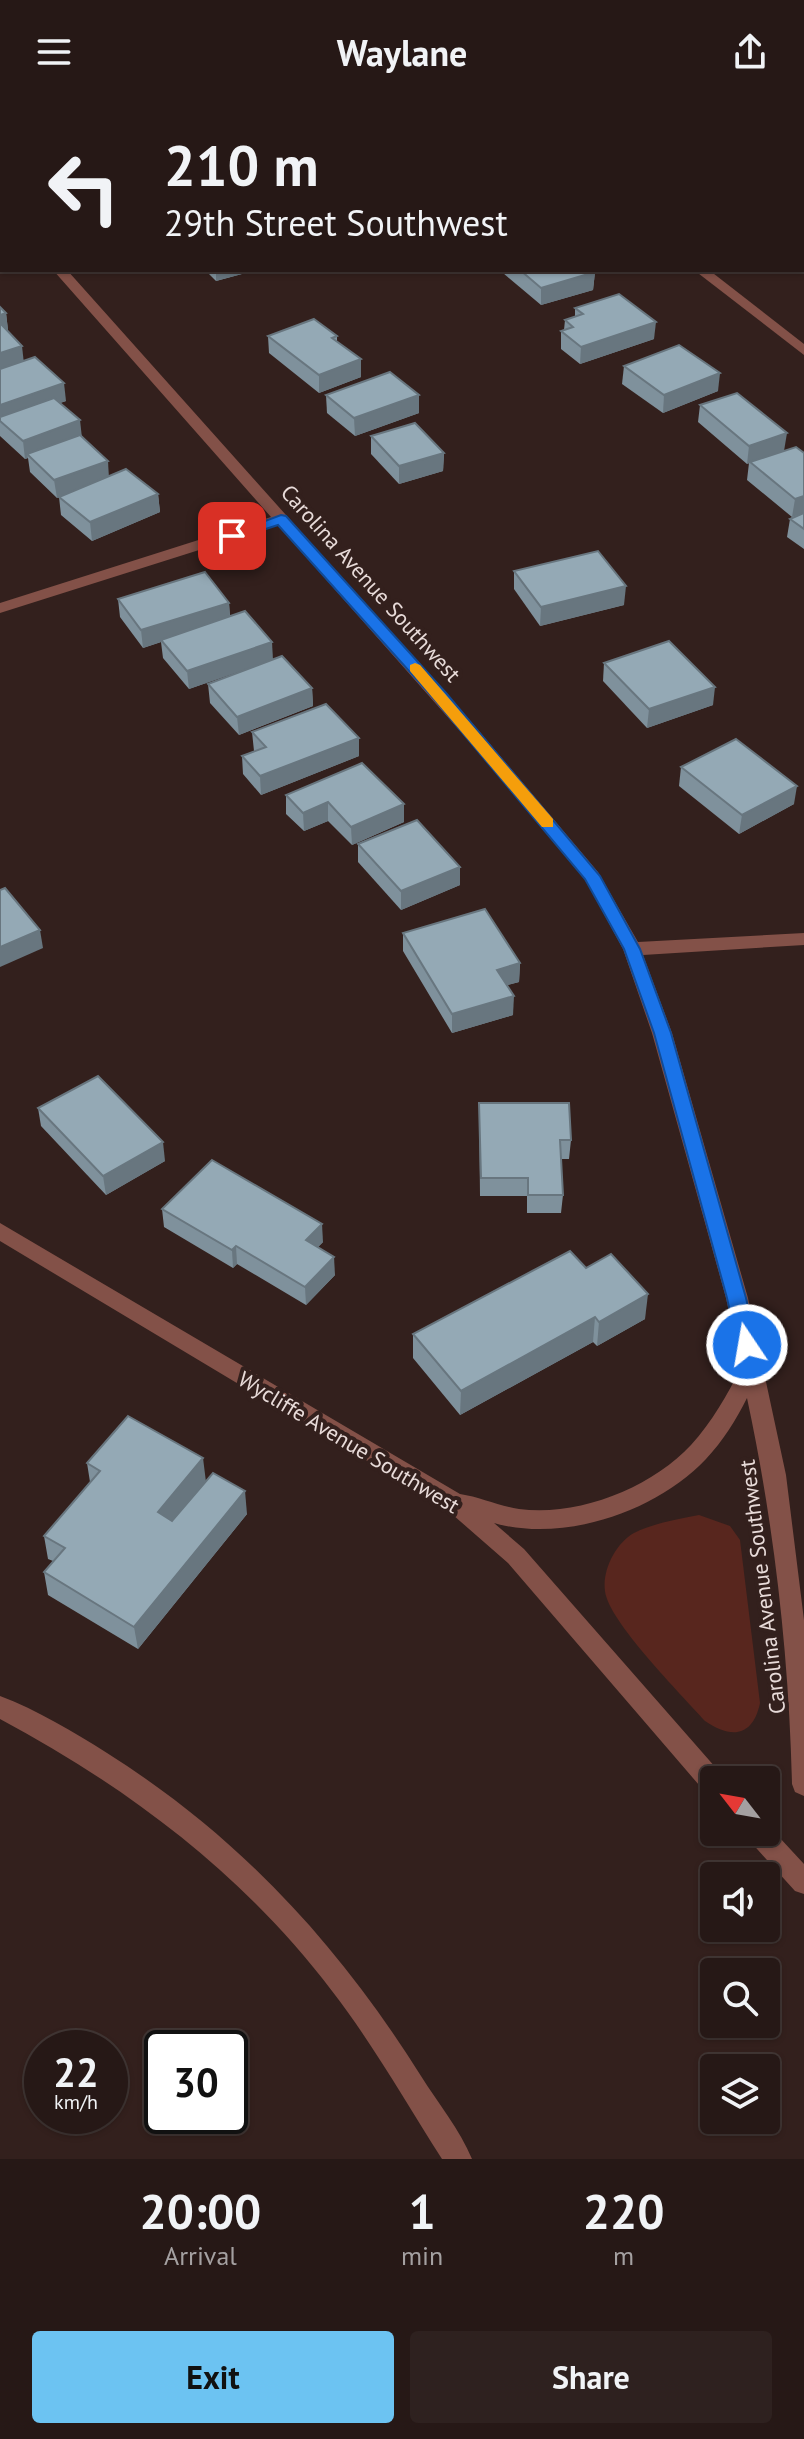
<!DOCTYPE html>
<style>
body{margin:0;font-family:"PT Sans",sans-serif;background:#2e211f;color:#f1f3f6;height:100vh;display:flex;flex-direction:column;font-size:30px;white-space:nowrap}
*{box-sizing:border-box;margin:0}
p{font-size:26px;color:#a4a0a1}
.icon{flex:none;width:44px;height:44px;fill:none;stroke:currentColor;stroke-width:2;stroke-linecap:round;stroke-linejoin:round}
.map{position:relative;height:2055px;overflow:hidden}
.panel{display:flex;flex-direction:column;background:#261816;flex:1}
.panel>*{flex:none}
.banner{position:absolute;left:0px;top:0px;width:804px;height:168px;box-shadow:0 2px 6px #0004,0 0 0 2px #423735;background:#261816;color:#f1f3f6;overflow:hidden}
.needle{width:52px;rotate:301deg}
.tools{position:absolute;left:700px;top:1662px;display:grid;gap:16px}
.tools a{display:grid;place-items:center;width:80px;height:80px;border-radius:8px;background:#261816;box-shadow:0 2px 6px #0004,0 0 0 2px #423735;font-size:40px}
.speed{position:absolute;left:24px;top:1926px;display:flex;gap:16px;font-size:40px;font-weight:700;text-align:center}
.speed>*{display:grid;place-content:center;width:104px;height:104px;border-radius:50%;background:#261816;box-shadow:0 2px 6px #0004,0 0 0 2px #423735;line-height:1}
.speed small{font-size:20px;font-weight:400}
.speed .limit{border:4px solid #111;border-radius:12px;background:#fff;color:#111}
.pin{position:absolute;display:grid;place-items:center;width:68px;height:68px;color:#fff;margin:-34px;border-radius:16px;box-shadow:0 4px 12px #0006}
.me{position:absolute;width:88px;margin:-44px;rotate:348deg;stroke-linejoin:round;filter:drop-shadow(0 0 6px #0008)}
.turn{display:flex;align-items:center;gap:28px;height:168px;padding:0 32px;font-size:36px}
.turn .icon{width:104px;height:104px;stroke-width:2.5}
.turn b{display:block;font-size:56px;line-height:68px}
.eta{display:flex;justify-content:space-evenly;align-items:center;height:136px;text-align:center}
.eta b{font-size:48px;font-weight:800;line-height:56px}
.primary-button{display:flex;gap:16px;margin-top:auto;padding:16px 32px}
.primary-button a{flex:1;height:92px;border-radius:8px;background:#6cc3f2;color:#111;font-size:32px;font-weight:800;line-height:92px;text-align:center}
.primary-button a+a{background:#2e211f;color:#f1f3f6}
header{display:flex;justify-content:space-between;align-items:center;height:104px;padding:0 32px;background:#261816;font-size:36px;font-weight:800}
.map>svg:first-child{display:block}
</style>
<header><svg class="icon" aria-label="menu" viewBox="0 0 24 24"><path d="M4 6h16M4 12h16M4 18h16"/></svg>Waylane<svg class="icon" aria-label="share" viewBox="0 0 24 24"><path d="M12 15V3M7 8l5-5 5 5M5 13v7h14v-7"/></svg></header>
<div class="map">
<svg width="804" height="2055" viewBox="0 0 804 2055">
<rect width="100%" height="100%" fill="#33201d"/>
<path fill="#58261e" d="M699,1411L730,1422L740,1436L760,1599C753,1633 731,1635 705,1617C682,1591 608,1517 605,1487C602,1466 616,1439 634,1429C654,1419 678,1415 699,1411Z"/>
<g fill="none" stroke-linecap="round" stroke-linejoin="round">
<path fill="#835148" fill-rule="evenodd" d="M195,0H208L209,2H196Z"/>
<g fill="#835148" fill-rule="evenodd">
<path d="M385,0H404L384,2Z"/>
<path d="M484,0H497L498,2H485Z"/>
<path d="M804,40V48L802,49V41Z"/>
<path d="M0,93L2,94V103L0,102Z"/>
<path d="M53,166H67L479,627L598,768L638,838L804,829V841L643,851L672,929L748,1194L786,1371L804,1516V1692L795,1688L792,1680C789,1551 774,1420 747,1294C736,1316 723,1337 706,1355C656,1408 563,1439 494,1419L524,1445L723,1672L725,1676H714V1692L705,1688L508,1459L445,1404L0,1137V1119L460,1390C480,1393 499,1402 519,1405C578,1413 651,1384 691,1341C712,1318 727,1291 741,1264L726,1194L652,929L623,845L585,775L467,635L278,421L0,509V499L271,413Z"/>
<path d="M694,166H709L804,240V251Z"/>
<path d="M0,1592C37,1606 74,1628 107,1649C240,1733 338,1840 421,1972C438,1999 460,2026 472,2055H442C406,1999 373,1940 332,1887C243,1770 129,1684 0,1615Z"/>
<path d="M767,1720L804,1760V1790L795,1787L749,1736L745,1728H766Z"/>
</g>
</g>
<g fill="#7f919c">
<path d="M205,166H253V167L216,177Z"/>
<path d="M503,166H592L595,168L593,186L541,201L503,169Z"/>
<path d="M0,203L6,209L8,226L7,227L24,257L66,297L60,299L109,372L158,390L160,408L92,437L61,411L59,393L57,394L30,368L28,354L25,355L0,332Z"/>
<path d="M575,204L654,235L580,260L561,245V227L564,226L565,216L575,213Z"/>
<path d="M268,232H337V238L361,255V273L319,289L269,249Z"/>
<path d="M624,262L718,287L663,309L622,280Z"/>
<path d="M326,291H419V309L355,332L327,309Z"/>
<path d="M700,301L784,346L804,349V445L787,433L790,415L792,413L747,376L749,359L747,360L698,318Z"/>
<path d="M371,332L444,349L443,367L399,380L371,350Z"/>
<path d="M514,467L624,501L540,522L514,485Z"/>
<path d="M118,495L229,499L230,512L273,555L312,584L313,602L239,631L210,599L208,580L260,560L189,585L163,554L161,538L143,544L120,513Z"/>
<path d="M604,559L713,601L647,624L603,577Z"/>
<path d="M252,628L359,634V652L261,691L243,670L242,652L254,647Z"/>
<path d="M362,659L404,718L352,741L328,717L304,727L286,710V691Z"/>
<path d="M681,663L794,700L739,730L679,682Z"/>
<path d="M358,740L460,781L401,806L358,758Z"/>
<path d="M403,829L520,859L519,878L507,881L513,911L452,929L403,847Z"/>
<path d="M479,999L571,1036L569,1055H561L563,1091L561,1109H527V1092H480Z"/>
<path d="M38,1004L165,1057L106,1091L41,1022Z"/>
<path d="M162,1105L323,1138L318,1143L335,1171L306,1201L237,1160L233,1164L164,1123Z"/>
<path d="M586,1164L645,1215L597,1242L593,1238L460,1311L413,1254V1230Z"/>
<path d="M87,1359L206,1377L247,1410L138,1545L48,1491L44,1468L53,1457L48,1455L44,1432L90,1378Z"/>
</g>
<g fill="#68767f">
<path d="M38,0H58V2H29Z"/>
<path d="M804,89V105L802,106V90Z"/>
<path d="M216,166H253V167L216,177Z"/>
<path d="M595,168L593,186L541,201V184Z"/>
<path d="M6,209L8,226L0,229V211Z"/>
<path d="M656,218L654,235L580,260L581,243Z"/>
<path d="M22,242L24,260L0,267V249Z"/>
<path d="M361,255V273L319,289V271Z"/>
<path d="M720,269L718,287L663,309L664,291Z"/>
<path d="M64,279L66,297L2,319L0,317V301Z"/>
<path d="M419,291V309L355,332L354,314Z"/>
<path d="M80,316L82,334L27,350L28,354L25,355L23,337Z"/>
<path d="M787,329L784,347L747,360L749,342Z"/>
<path d="M444,349L443,367L399,380V362Z"/>
<path d="M108,357L109,375L57,394L54,376Z"/>
<path d="M158,390L160,408L92,437L90,418Z"/>
<path d="M804,392V409L792,413L795,395Z"/>
<path d="M626,482L624,501L540,522L541,503Z"/>
<path d="M229,499L230,517L161,536V538L143,544L141,526Z"/>
<path d="M272,538L273,556L189,585L187,567Z"/>
<path d="M715,583L713,601L647,624L649,605Z"/>
<path d="M312,584L313,602L239,631L237,613Z"/>
<path d="M359,634V652L261,691L260,672Z"/>
<path d="M797,682L794,700L739,730L742,711Z"/>
<path d="M328,698V717L304,727L303,709Z"/>
<path d="M404,700V718L352,741L351,723Z"/>
<path d="M460,763V781L401,806V787Z"/>
<path d="M40,826L43,844L0,863V843Z"/>
<path d="M520,859L519,878L497,884V866Z"/>
<path d="M514,892L513,911L452,929V910Z"/>
<path d="M163,1038L165,1057L106,1091L103,1072Z"/>
<path d="M322,1120L323,1138L307,1154L306,1136Z"/>
<path d="M236,1142L237,1160L233,1164L232,1146Z"/>
<path d="M334,1153L335,1171L306,1201L305,1183Z"/>
<path d="M648,1190L645,1215L597,1242L599,1218Z"/>
<path d="M595,1213L593,1238L460,1311L461,1287Z"/>
<path d="M203,1354L206,1378L161,1432L158,1408Z"/>
<path d="M245,1387L247,1410L138,1545L134,1523Z"/>
</g>
<g fill="#94a9b5" stroke="#68767f" stroke-width="2">
<path d="M22,0H38L29,2H24Z"/>
<path d="M57,0H69L71,2H48Z"/>
<path d="M717,0H759L762,2H711Z"/>
<path d="M802,67L804,68V89L802,90Z"/>
<path d="M520,166H592L595,168L541,184Z"/>
<path d="M619,190L656,218L581,243L561,227L573,223L565,216L583,210L575,204Z"/>
<path d="M0,203L6,209L0,211Z"/>
<path d="M314,215L337,232L332,234L361,255L319,271L268,232Z"/>
<path d="M0,220V219L22,242L0,249Z"/>
<path d="M679,241L720,269L664,291L624,262Z"/>
<path d="M35,253L64,279L0,301V265Z"/>
<path d="M390,268L419,291L354,314L326,291Z"/>
<path d="M737,289L787,329L749,342L700,301Z"/>
<path d="M54,294L80,316L23,337L0,317V313Z"/>
<path d="M415,319L444,349L399,362L371,332Z"/>
<path d="M80,331L108,357L54,376L27,350Z"/>
<path d="M796,343L804,349V392L795,395L750,358Z"/>
<path d="M126,365L158,390L90,418L59,393Z"/>
<path d="M804,409V425L790,415Z"/>
<path d="M598,447L626,482L541,503L514,467Z"/>
<path d="M205,468L229,499L141,526L118,495Z"/>
<path d="M245,507L272,538L187,567L161,536Z"/>
<path d="M669,537L715,583L649,605L604,559Z"/>
<path d="M282,552L312,584L237,613L208,580Z"/>
<path d="M326,600L359,634L260,672L242,652L266,643L252,628Z"/>
<path d="M736,635L797,682L742,711L681,663Z"/>
<path d="M362,659L404,700L351,723L328,698L303,709L286,691Z"/>
<path d="M417,716L460,763L401,787L358,740Z"/>
<path d="M5,784L40,826L0,843V786Z"/>
<path d="M485,805L520,859L497,866L514,892L452,910L403,829Z"/>
<path d="M98,972L163,1038L103,1072L38,1004Z"/>
<path d="M479,999H569L571,1036H560L563,1091H528V1074H481Z"/>
<path d="M212,1056L322,1120L306,1136L334,1153L305,1183L236,1142L232,1146L162,1105Z"/>
<path d="M570,1147L586,1164L611,1150L648,1190L599,1218L595,1213L461,1287L413,1230Z"/>
<path d="M128,1312L203,1354L158,1408L172,1417L213,1369L245,1387L134,1523L44,1468L65,1444L44,1432L100,1367L87,1359Z"/>
</g>
<path fill="#1a73e8" stroke="#114b97" stroke-width="2" d="M281,411L286,412L446,589L600,772L640,845L671,929L746,1194L757,1241L754,1246H740L737,1241L727,1194L654,929L624,845L585,775L435,596L278,421L232,436L225,432Z"/>
<path fill="#f59e0b" d="M415,559L420,561L553,715V723H542L410,567V561Z"/>
<g text-anchor="middle" stroke-width="8" stroke-linejoin="round" paint-order="stroke">
<g font-size="22" fill="#e8dbd9" stroke="#33201d">
<text transform="translate(371 479) rotate(48)" y="8">Carolina Avenue Southwest</text>
<text transform="translate(349 1338) rotate(31)" y="8">Wycliffe Avenue Southwest</text>
<text transform="translate(762 1483) rotate(-97)" y="8">Carolina Avenue Southwest</text>
</g>
</g>
</svg>
<div class="tools">
<a><svg class="needle" viewBox="-14 -14 28 28"><path d="M0-13l5 13h-10z" fill="#e53935"/><path d="M0 13l5-13h-10z" fill="#a4a0a1"/></svg></a>
<a><svg class="icon" aria-label="sound" viewBox="0 0 24 24"><path d="M4 9h4l5-4v14l-5-4H4zM17 9q2 3 0 6"/></svg></a>
<a><svg class="icon" aria-label="search" viewBox="0 0 24 24"><circle cx="10" cy="10" r="6"/><path d="M15 15l6 6"/></svg></a>
<a><svg class="icon" aria-label="layers" viewBox="0 0 24 24"><path d="M12 4l9 5-9 5-9-5zM3 14l9 5 9-5"/></svg></a>
</div>
<div class="speed"><div>22<small>km/h</small></div><div class="limit">30</div></div>
<div class="pin" style="left:232px;top:432px;background:#d93025"><svg class="icon" aria-label="arrive" viewBox="0 0 24 24"><path d="M6 21V4h12l-3 4 3 4H6"/></svg></div>
<svg class="me" style="left:747px;top:1241px" viewBox="-20 -20 40 40"><circle r="17" fill="#1a73e8" stroke="#fff" stroke-width="3"/><path d="M0-11L8 9 0 5-8 9z" fill="#fff"/></svg>
<div class="banner">
<div class="turn"><svg class="icon" aria-label="left" viewBox="0 0 24 24"><path d="M17 20v-9H6M10 6l-5 5 5 5"/></svg><div><b>210 m</b>29th Street Southwest</div></div>
</div>
</div>
<section class="panel">
<div class="eta">
<div><b>20:00</b><p>Arrival</p></div>
<div><b>1</b><p>min</p></div>
<div><b>220</b><p>m</p></div>
</div>
<div class="primary-button"><a>Exit</a><a>Share</a></div>
</section>
